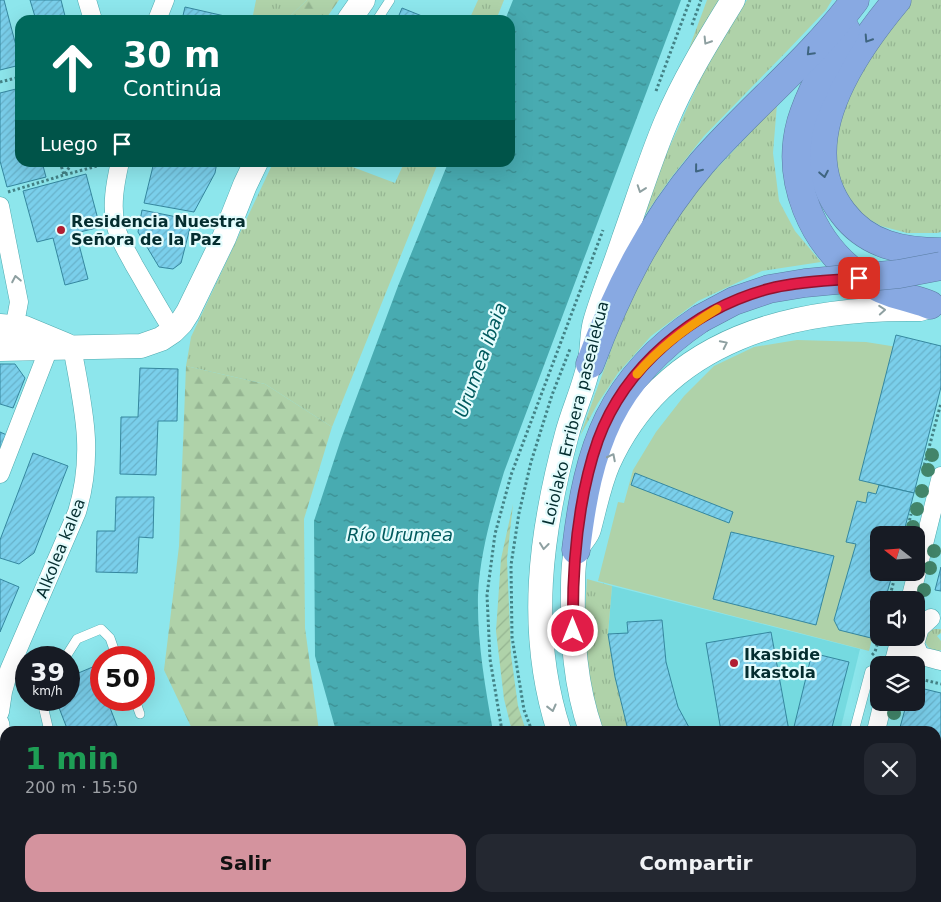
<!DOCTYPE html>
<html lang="es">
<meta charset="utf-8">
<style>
body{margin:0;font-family:"DejaVu Sans",sans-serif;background:#242831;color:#f1f3f6;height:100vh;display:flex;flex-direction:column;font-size:19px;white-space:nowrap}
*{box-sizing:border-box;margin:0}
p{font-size:16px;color:#9ea1a6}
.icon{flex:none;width:28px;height:28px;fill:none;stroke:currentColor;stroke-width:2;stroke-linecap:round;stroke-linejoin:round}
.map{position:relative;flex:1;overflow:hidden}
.panel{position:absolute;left:0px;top:726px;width:941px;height:176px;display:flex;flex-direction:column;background:#171b24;border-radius:15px 15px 0 0;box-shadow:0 5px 20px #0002}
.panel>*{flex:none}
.hud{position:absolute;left:15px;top:15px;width:500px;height:152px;border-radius:15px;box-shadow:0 5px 20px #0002;background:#00695c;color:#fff;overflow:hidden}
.needle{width:32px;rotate:287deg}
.controls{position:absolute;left:870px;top:526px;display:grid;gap:10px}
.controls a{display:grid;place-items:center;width:55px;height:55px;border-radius:10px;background:#171b24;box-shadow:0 5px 20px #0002;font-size:25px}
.speed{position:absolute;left:15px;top:646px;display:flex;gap:10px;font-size:25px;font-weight:700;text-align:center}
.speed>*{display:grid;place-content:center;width:65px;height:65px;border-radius:50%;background:#171b24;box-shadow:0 5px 20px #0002;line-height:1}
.speed small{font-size:12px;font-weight:400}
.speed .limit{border:8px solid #d22;background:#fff;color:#111}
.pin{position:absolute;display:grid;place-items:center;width:42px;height:42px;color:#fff;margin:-21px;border-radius:10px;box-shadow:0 2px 8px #0006}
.me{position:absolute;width:55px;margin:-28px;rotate:0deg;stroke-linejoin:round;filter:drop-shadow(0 0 4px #0008)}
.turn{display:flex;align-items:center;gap:18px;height:105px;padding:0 25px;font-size:22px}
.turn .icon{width:65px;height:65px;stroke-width:2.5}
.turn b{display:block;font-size:35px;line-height:42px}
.then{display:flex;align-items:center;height:48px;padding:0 25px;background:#0003;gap:10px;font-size:19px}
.round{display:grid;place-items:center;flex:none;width:52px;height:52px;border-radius:15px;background:#242831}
.summary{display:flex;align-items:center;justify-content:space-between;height:85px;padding:0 25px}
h1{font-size:30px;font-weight:700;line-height:38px;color:#1e9e55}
.cta{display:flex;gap:10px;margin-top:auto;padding:10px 25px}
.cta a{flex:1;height:58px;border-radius:15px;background:#d4939e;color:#111;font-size:20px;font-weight:700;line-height:58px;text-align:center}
.cta a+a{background:#242831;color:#f1f3f6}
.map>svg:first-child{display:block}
</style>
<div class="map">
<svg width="941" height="902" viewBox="0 0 941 902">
<defs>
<pattern id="grass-tufts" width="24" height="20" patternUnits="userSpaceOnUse" patternTransform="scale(1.25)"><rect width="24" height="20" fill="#afd2a9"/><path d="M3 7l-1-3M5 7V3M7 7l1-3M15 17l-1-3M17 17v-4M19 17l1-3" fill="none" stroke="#95b592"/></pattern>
<pattern id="forest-firs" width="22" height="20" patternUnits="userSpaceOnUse" patternTransform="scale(1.25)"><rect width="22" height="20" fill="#afd2a9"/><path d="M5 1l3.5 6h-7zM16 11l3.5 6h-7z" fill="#95b592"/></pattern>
<pattern id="park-crowns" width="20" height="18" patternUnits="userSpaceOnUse" patternTransform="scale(1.25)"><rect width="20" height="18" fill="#afd2a9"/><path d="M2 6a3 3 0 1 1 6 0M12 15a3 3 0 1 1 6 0" fill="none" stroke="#95b592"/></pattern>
<pattern id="garden-furrows" width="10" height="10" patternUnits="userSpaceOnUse" patternTransform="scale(1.25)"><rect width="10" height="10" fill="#afd2a9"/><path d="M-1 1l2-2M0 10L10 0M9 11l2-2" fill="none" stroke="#95b592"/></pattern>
<pattern id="water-ripples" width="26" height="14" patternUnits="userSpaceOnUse" patternTransform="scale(1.25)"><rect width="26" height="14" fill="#48abb1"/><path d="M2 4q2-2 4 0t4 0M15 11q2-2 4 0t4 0" fill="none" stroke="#3a8c90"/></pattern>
<pattern id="building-hatch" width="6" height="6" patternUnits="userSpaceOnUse" patternTransform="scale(1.25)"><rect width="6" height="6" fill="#7acfeb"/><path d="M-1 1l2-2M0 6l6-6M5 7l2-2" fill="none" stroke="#68b2ca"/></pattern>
</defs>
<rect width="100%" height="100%" fill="#8de6ec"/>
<path fill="#75dae0" d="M612,586L860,649L840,731H630L627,726L615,677L608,634Z"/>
<g fill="url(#grass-tufts)">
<path d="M256,0H307L286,20H252Z"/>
<path d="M478,0H504L496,20H469Z"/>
<path d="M707,0H725L671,97Z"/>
<path d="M747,0H832L826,10L788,50L704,136L670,179L627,241L709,60Z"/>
<path d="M910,0H941V232L937,233H907L881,226L860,214L829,166L841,101Z"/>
<path d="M777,104L773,153L779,201L795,231L821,262L762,271L698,301L651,336L618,373L598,403L580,436L624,314L642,273L672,224L705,181Z"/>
<path d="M273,163H342L395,183L404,163H438L332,427L265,384L186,366L191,337Z"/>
<path d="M587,579L612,586L608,634L615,677L627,725L630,731H603L590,684L583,639Z"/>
<path d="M934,629H941V633L937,636L941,641V650L936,652L928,647L925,642L928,632Z"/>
<path d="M752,898H809L808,902H765Z"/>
</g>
<g fill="url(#forest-firs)">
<path d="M307,0H339L325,20H286Z"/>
<path d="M186,366L265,384L332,427L304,519L305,628L319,731H193L164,670L179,546Z"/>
</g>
<path fill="url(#park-crowns)" d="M0,830H5V898H391L395,902H0Z"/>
<g fill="url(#garden-furrows)">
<path d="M513,504L507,559L511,655L518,706L526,731H512L504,699L496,631L501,559Z"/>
<path d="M601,898H637L643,902H604Z"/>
</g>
<path fill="#afd2a9" d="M797,340L866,342L941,354L898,535H879V612L869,651L598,581L618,502L624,503L633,470L656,432L684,396L714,366L754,347Z"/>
<g fill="url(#water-ripples)">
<path d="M513,0H681L504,472C492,512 480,553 478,595C477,641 485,686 493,731H336L315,656L314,521L341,439L398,286L448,163L510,162V20H505Z"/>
<path d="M415,898H577L581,902H418Z"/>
</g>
<g fill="url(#building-hatch)" stroke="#35879f">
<path d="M0,0H4L20,61V65L0,70Z"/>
<path d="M30,0H61L66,20H36Z"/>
<path d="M185,7L229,17V20H182Z"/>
<path d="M402,8L427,18V20H397Z"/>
<path d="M20,88V162H42L46,177L7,187L0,161V93Z"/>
<path d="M154,162H217L215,173L194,212L144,203Z"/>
<path d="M86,174L100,227L76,233L88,279L65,285L53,238L37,242L23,191Z"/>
<path d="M142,210L192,220L181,263L173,269L159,267L138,232Z"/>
<path d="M896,335L941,346V387L914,493L859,480Z"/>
<path d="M0,364H15L25,378L13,408L0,404Z"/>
<path d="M140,368L178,369L177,421H158L156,475L120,474L121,417H138Z"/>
<path d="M0,432L9,436L0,456Z"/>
<path d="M33,453L68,466L34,553L19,564L0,558V540Z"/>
<path d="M635,473L733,512L729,523L631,485Z"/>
<path d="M879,485L914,493L903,535H879V572H893L885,600H879V623L875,639L839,630L834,620L856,544L846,542L857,501L866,503L868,492L876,494Z"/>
<path d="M116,497H154L153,538L139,537L137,573L96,572L97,531H115Z"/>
<path d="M731,532L834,556L816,625L713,599Z"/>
<path d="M941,567V591L935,590Z"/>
<path d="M0,579L19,587L0,632Z"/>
<path d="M662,620L666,662L678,707L691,731H630L627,726L615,677L608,634L628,633L627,622Z"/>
<path d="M771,632L789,731H721L706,643Z"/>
<path d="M812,653L849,662L831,731H793Z"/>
<path d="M95,666L101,684V700H107L119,731H68L56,700H69V677Z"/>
<path d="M916,687L941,693V787L936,786V731H899L907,702H916Z"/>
<path d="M857,898H915L914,902H863L856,900Z"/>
</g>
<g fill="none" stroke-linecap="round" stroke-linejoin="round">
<g stroke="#4faaaf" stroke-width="10">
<g id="lane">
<path d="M377,20L390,0"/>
<path d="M65,658L77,639L101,629L110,638L117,658"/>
<path d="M45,700L44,710L49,731"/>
<path d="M135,700L140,714"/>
<path d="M854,731L870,671L879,667"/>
</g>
</g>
<g stroke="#4faaaf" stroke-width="19">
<g id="street">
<path d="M87,0L93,20"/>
<path d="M157,20L165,0"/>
<path d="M120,162C115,184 111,206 116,227C119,240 128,253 134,265C147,287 159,309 173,331"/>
<path d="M0,206L19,302L15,324L7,336"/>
<path d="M0,474L49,348"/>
<path d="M910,600L941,476"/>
<path d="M920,656L915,644L920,628L931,618"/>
<path d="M894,660C914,652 921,656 941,661"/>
<path d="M893,665L900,638"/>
<path d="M0,712L3,692L9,670L77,512C95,452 83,407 72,347"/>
<path d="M0,723L5,754"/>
<path d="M876,731L883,702"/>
<path d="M936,813L941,795"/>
<path d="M833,902L834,898"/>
<path d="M914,902L915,898"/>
</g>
</g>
<g stroke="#4faaaf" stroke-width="25">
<g id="secondary">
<path d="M349,20L363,0"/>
<path d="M0,326L25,328L66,345"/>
<path d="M0,349L141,346L161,339L173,331L181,323L188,312L224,238L245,185L256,162"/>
<path d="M559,731C527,631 540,534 567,434C573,411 584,388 589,364C593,351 591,336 595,322C603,294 615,266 624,238C638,199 650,160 666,122C684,79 709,39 733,0"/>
<path d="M591,731C575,685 572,638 573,589C573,578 573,563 576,552C578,543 587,537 589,529C595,507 599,485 608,464C665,337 794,307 920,309L929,306"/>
<path d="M676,898L682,902"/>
<path d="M730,898L738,902"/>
</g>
</g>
<g stroke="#5a7ea3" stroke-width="29">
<g id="highway">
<path d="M897,0C851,55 790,145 843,213C867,245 903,252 941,252"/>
<path d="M846,30C829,60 811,89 801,122C785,180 812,243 860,277C873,286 889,293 905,297C914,300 921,301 930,305"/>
<path d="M590,364C617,291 651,223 702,163C751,107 810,60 855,0"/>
<path d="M576,550C588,447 610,379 700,319"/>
</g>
</g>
<g stroke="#438286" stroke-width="3" stroke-dasharray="2.5 2.5" stroke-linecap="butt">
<path d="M692,25L701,0"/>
<path d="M0,82L20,77"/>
<path d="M656,91L690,0"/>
<path d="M60,162L64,175L101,165"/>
<path d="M8,192L64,175L73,162"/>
<path d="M923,470L941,403"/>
<path d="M906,535L911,514"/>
<path d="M889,600L896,572"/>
<path d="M872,655L875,652L879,638"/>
<path d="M916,678L941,684"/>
<path d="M502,731L490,659L487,595L495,534L511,475L603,230"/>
<path d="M532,731L524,710L512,637L511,565L519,513L531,462L552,395L570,349"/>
<path d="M936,859L941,840"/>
<path d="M0,894L5,895"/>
<path d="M24,898L36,902"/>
<path d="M591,898L594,902"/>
<path d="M646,898L650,902"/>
<path d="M68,902L73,898"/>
</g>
<use href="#lane" stroke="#fff" stroke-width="9"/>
<use href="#street" stroke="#fff" stroke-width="18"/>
<use href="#secondary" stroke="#fff" stroke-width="24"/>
<use href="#highway" stroke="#88a9e2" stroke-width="28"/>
<g stroke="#5a7ea3" stroke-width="29" stroke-linecap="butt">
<path id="highway-bridge" d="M700,319L734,301L769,289L805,283L899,274L941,266"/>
</g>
<use href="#highway-bridge" stroke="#88a9e2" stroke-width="28"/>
</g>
<g fill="#42856a">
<circle cx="932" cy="455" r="7"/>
<circle cx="928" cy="470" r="7"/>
<circle cx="922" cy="491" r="7"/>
<circle cx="917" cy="509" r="7"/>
<circle cx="913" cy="527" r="7"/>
<circle cx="934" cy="551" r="7"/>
<circle cx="930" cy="568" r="7"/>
<circle cx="924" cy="590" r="7"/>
<circle cx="894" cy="713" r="7"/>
</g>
<defs><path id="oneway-chevron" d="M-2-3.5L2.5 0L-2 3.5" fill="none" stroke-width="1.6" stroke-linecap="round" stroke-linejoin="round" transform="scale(1.25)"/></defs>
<g stroke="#3f6580">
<use href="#oneway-chevron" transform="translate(868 39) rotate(123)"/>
<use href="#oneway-chevron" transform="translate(810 52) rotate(134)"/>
<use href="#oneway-chevron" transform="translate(698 169) rotate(129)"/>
<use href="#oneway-chevron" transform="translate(824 174) rotate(79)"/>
</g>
<g stroke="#8ea0a1">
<use href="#oneway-chevron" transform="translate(707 41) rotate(122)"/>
<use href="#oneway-chevron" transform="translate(641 189) rotate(109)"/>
<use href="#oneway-chevron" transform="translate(16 279) rotate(-101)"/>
<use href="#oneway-chevron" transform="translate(882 310) rotate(-4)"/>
<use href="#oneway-chevron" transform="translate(724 344) rotate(-26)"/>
<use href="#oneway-chevron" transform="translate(612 457) rotate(-63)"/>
<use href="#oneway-chevron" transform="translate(544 546) rotate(97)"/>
<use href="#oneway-chevron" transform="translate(552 708) rotate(76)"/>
</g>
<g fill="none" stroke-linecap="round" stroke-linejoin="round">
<g stroke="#92132f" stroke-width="12">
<path id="route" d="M573,631C572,568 577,500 598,440C625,366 694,309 768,289C798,281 829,281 859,278"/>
</g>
<use href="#route" stroke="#e11d48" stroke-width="9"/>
<path stroke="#f59e0b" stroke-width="9" d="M637,374C660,347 687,327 717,309"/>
</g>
<g fill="#b11e32" stroke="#e3fcfd" stroke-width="2">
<circle cx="61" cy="230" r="5"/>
<circle cx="734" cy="663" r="5"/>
</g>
<g text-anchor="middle" stroke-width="4.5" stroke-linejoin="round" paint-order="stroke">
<g font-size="16" font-weight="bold" fill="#042d2f" stroke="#e3fcfd" text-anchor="start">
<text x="71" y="227">Residencia Nuestra<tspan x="71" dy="18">Señora de la Paz</tspan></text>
<text x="744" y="660">Ikasbide<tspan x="744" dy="18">Ikastola</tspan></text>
</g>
<g font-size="16" fill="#042d2f" stroke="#e3fcfd">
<text transform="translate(575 413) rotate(-76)" y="6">Loiolako Erribera pasealekua</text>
<text transform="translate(60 548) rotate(-68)" y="6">Alkolea kalea</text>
</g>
<g font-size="18" font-style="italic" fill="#005a5e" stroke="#e3fcfd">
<text transform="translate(481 360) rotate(-70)" y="6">Urumea ibaia</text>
<text x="400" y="541">Río Urumea</text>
</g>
</g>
</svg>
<div class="controls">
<a><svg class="needle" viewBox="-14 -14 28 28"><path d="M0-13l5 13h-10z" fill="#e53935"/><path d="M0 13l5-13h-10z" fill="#9ea1a6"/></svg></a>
<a><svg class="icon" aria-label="sound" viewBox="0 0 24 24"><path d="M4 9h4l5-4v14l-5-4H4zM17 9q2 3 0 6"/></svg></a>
<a><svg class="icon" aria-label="layers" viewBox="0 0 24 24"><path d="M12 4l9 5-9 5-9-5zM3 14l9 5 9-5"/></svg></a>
</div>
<div class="speed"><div>39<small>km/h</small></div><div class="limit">50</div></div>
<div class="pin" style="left:859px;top:278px;background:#d93025"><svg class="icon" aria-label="arrive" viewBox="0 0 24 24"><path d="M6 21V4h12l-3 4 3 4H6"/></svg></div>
<svg class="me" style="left:573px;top:631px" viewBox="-20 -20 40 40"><circle r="17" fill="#e11d48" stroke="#fff" stroke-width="3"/><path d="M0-11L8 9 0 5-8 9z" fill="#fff"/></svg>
<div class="hud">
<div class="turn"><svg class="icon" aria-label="ahead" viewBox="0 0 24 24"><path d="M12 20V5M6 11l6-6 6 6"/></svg><div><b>30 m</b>Continúa</div></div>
<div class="then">Luego<svg class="icon" aria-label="arrive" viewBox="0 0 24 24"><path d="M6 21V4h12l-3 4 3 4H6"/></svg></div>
</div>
<section class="panel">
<div class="summary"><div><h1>1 min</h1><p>200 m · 15:50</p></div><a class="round"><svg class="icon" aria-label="close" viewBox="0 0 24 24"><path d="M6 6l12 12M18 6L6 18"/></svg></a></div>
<div class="cta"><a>Salir</a><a>Compartir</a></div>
</section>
</div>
